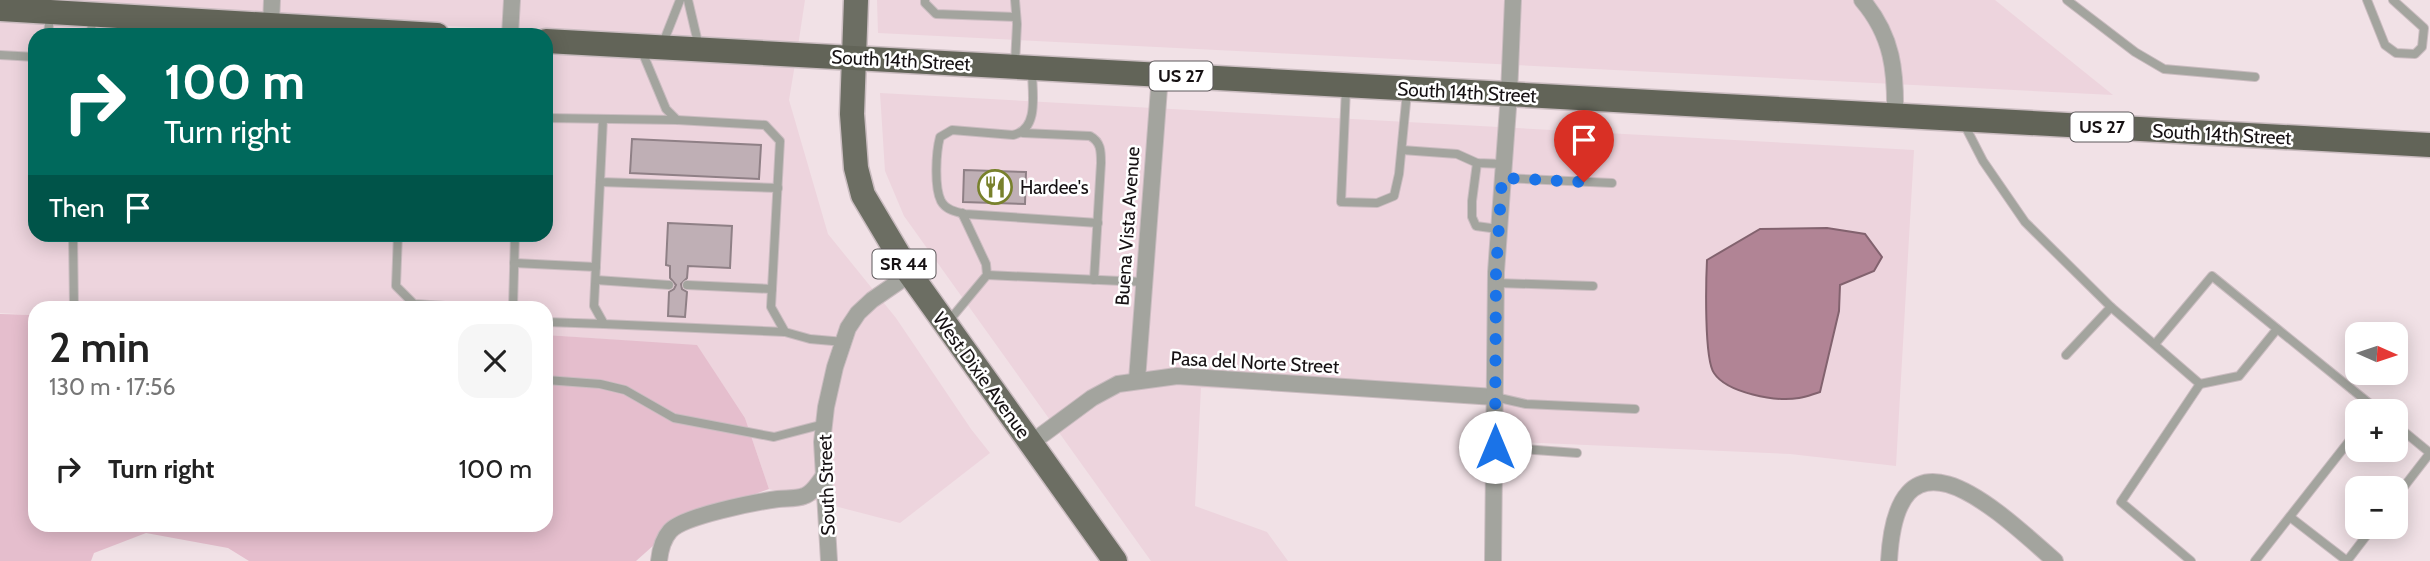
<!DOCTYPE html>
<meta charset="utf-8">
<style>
body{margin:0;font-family:Cabin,sans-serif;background:#f6f6f6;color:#222;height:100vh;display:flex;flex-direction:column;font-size:26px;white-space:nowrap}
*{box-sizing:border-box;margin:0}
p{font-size:23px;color:#767676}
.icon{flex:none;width:38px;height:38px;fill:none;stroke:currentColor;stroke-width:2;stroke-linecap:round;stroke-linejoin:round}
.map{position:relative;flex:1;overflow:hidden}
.side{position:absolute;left:28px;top:301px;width:525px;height:231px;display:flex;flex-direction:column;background:#fff;border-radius:21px;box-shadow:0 4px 18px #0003}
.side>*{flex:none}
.guide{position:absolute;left:28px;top:28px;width:525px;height:214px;border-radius:21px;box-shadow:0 4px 18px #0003;background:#00695c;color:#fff;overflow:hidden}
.needle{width:46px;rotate:93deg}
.controls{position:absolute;left:2345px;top:322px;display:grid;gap:14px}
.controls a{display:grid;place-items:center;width:63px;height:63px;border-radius:14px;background:#fff;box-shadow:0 4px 18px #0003;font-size:35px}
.pin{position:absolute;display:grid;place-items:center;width:60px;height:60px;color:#fff;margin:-72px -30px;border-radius:50% 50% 50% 0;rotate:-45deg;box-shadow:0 0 7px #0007}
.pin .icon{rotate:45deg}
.me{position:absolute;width:77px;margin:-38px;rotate:0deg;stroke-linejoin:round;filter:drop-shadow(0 0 5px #0008)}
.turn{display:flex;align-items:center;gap:24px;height:147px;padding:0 21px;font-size:32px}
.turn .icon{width:91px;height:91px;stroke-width:2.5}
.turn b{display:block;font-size:49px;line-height:60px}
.then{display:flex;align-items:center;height:66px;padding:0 21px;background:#0003;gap:14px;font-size:26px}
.round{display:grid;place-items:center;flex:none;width:74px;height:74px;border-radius:21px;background:#f6f6f6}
.headline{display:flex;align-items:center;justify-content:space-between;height:119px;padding:0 21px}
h1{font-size:42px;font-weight:600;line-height:52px}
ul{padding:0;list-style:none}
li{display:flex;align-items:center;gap:21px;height:98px;padding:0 21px}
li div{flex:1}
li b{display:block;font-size:26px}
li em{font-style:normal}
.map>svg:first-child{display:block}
</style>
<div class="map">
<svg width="2430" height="561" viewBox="0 0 2430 561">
<rect width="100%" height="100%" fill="#f1e1e6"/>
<g fill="#edd4dd" fill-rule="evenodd">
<path d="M0,0H805L798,46Z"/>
<path d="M877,0H1995L2113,95L878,33Z"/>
<path d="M0,19L282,35H35V234H546V50L795,64L789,100L828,234L896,318L971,429L990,453L900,523L769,489L745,418L697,346L546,335V308H346L343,306L317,308L288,304L241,308H35V315L0,313Z"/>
<path d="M880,93L1914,150L1896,466L1790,454L1498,441L1500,398L1201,388L1195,506L1267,532L1288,561H1151L904,216L885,171ZM1707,260L1855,278L1840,285L1839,311L1829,359L1710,357L1705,297Z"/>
</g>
<path fill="#e5becd" d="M0,314L35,315V525H546V335L697,345L745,418L769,489L704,513L654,545L636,561H249L228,548L146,533L94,553L91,561H0Z"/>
<path fill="#b18495" stroke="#82626e" stroke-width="2" d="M1827,228L1865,234L1882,257L1874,271L1840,285L1839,311L1820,392C1813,394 1806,397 1799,398C1776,402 1727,393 1714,373C1704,359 1706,280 1707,260L1760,229Z"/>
<g fill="#bfafb5" stroke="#8f8086" stroke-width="2">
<path d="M632,139L761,145L759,179L630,173Z"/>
<path d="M964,170L1026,172L1025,204L963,202Z"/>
<path d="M668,223L732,226L730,268L688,266L687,278L681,284L682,289L687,292L685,317L668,316L669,292L674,289L676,285L670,278V266L666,265Z"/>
</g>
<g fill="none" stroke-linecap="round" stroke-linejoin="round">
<g stroke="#cabcc0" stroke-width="10">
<g id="service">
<path d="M688,0L699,47"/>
<path d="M925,0V3L936,14L1016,17"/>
<path d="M2067,0L2135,52L2164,69L2255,77"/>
<path d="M2367,0L2385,45L2396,53L2415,54L2422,47L2424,28L2393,0"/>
<path d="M48,35L50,15"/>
<path d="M91,35L92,18"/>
<path d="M663,43L680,0"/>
<path d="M641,49L666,109L677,120"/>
<path d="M0,55L35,57"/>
<path d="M1015,64L1017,24L1015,0"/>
<path d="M1032,71C1032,92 1040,129 1013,135L952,130L940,137C936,152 934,187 941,201C946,210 956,212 965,214L1098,223"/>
<path d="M1346,88L1341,202L1377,203L1394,196L1399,174L1407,92"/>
<path d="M546,118L677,120L765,125L780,141L771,307L785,332L810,339L844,342"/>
<path d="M603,119L600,182L778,188"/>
<path d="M1963,122L1983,161L2025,222L2111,307L2066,355"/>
<path d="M1023,133L1090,136C1101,142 1101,151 1101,163L1094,280"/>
<path d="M1402,150L1457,154L1477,163L1503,164"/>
<path d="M1477,163L1472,201V217L1476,226L1498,229"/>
<path d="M1502,178L1612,183"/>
<path d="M600,182L594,306L604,324L785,332"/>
<path d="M73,234L74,308"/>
<path d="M398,234L396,286L414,304L476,308"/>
<path d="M514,263L596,267"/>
<path d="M987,275L1144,282"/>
<path d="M596,280L669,285"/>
<path d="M1496,283L1593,286"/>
<path d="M687,285L772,289"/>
<path d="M2111,307L2200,384L2121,502L2191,561"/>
<path d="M513,308L515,234"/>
<path d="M546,322L604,324"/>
<path d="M948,322L987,275L986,264L962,213"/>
<path d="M2155,344L2212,276L2375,408L2373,411"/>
<path d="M546,380L600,384L625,390L674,418L774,437L824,424"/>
<path d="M2200,384L2239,376L2277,329"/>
<path d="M1495,397L1526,404L1635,409"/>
<path d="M2396,425L2430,453"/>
<path d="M1495,447L1577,453"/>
<path d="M2396,497L2430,453"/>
<path d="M2290,517L2347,561L2373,527"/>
<path d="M2255,561L2357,431"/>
</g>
</g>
<g stroke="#cabcc0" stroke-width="18">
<g id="minor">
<path d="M1862,0C1893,36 1896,72 1895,117"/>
<path d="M271,25L272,0"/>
<path d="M510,35L512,0"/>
<path d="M1137,380L1160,75"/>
<path d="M1031,443L1092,398L1118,384L1177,376L1495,397"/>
<path d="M659,561C660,551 663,539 670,531C683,516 756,502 778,499C786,498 796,499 804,496C813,493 818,483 823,477"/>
<path d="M829,561L822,442L826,407L835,367L848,328L858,313L872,300L910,274"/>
<path d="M1493,561L1496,272L1509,94L1513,0"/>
<path d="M1889,561C1897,413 1996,509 2055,561"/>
</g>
</g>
<g stroke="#cabcc0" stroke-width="27">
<path id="primary" d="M856,0L852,114L856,168L863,195L910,274L1115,561"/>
</g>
<g stroke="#cabcc0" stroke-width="27">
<g id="trunk">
<path d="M0,9L437,35"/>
<path d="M546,41L2430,145"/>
</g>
</g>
<use href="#service" stroke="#a3a49e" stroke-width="8"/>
<use href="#minor" stroke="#a3a49e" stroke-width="16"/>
<use href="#primary" stroke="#6c6e63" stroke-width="24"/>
<use href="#trunk" stroke="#626458" stroke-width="24"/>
</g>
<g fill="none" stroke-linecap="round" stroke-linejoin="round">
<path stroke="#1a73e8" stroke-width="12" stroke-dasharray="0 21.6" d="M1495,447L1496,272L1502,178L1584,182"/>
</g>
<defs>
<g id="restaurant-ring" transform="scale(1.75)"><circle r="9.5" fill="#fff" stroke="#78812c" stroke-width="1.5"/><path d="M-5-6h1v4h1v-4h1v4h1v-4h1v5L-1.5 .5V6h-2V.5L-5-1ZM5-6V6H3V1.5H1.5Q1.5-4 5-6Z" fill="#78812c"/></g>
</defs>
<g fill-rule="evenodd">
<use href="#restaurant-ring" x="995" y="187"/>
</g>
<g text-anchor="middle" stroke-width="5" stroke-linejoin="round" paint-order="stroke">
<g fill="#fff" stroke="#5c585a" stroke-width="2">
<rect x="1149.5" y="61.5" width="63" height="29" rx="5"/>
<rect x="2070.5" y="112.5" width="63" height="29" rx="5"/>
<rect x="872.5" y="249.5" width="63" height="29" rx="5"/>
</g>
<g font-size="18" font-weight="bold" fill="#161113">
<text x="1181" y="82">US 27</text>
<text x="2102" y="133">US 27</text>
<text x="904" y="270">SR 44</text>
</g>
<g font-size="19" fill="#161113" stroke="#fff">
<text transform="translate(901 60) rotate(3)" y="7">South 14th Street</text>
<text transform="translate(1467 92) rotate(3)" y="7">South 14th Street</text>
<text transform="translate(2222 134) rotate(3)" y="7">South 14th Street</text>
<text transform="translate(1127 226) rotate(-86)" y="7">Buena Vista Avenue</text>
<text transform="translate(1255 362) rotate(3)" y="7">Pasa del Norte Street</text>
<text transform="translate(982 375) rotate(54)" y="7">West Dixie Avenue</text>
<text transform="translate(826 485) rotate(-92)" y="7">South Street</text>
</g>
<g font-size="19" fill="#161113" stroke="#fff" text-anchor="start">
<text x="1020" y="194">Hardee's</text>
</g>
</g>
</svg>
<div class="controls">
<a><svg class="needle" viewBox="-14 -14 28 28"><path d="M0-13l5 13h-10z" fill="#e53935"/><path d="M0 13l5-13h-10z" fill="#767676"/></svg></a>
<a>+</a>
<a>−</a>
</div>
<div class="pin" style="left:1584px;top:182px;background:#d93025"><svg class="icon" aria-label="arrive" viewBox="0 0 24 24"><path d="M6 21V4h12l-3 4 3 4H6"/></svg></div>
<svg class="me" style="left:1495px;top:447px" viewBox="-20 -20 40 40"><circle r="19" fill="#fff"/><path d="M0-13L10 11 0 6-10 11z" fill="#1a73e8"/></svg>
<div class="guide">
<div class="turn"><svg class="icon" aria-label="right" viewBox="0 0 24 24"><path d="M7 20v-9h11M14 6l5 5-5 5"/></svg><div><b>100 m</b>Turn right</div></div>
<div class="then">Then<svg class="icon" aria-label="arrive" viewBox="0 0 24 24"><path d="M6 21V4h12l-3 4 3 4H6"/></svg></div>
</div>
<section class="side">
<div class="headline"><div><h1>2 min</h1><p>130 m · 17:56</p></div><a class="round"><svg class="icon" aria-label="close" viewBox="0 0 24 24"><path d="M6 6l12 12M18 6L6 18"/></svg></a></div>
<ul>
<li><svg class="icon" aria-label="right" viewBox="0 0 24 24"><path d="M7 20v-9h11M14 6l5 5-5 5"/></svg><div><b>Turn right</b></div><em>100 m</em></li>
</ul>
</section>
</div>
